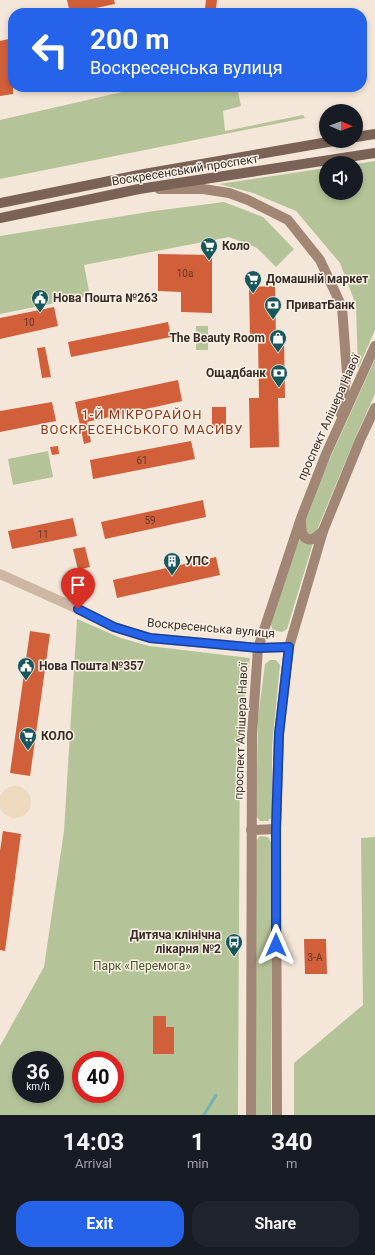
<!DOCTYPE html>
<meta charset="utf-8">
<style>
body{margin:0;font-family:Roboto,sans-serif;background:#20242c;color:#f1f3f6;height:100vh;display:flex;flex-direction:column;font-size:15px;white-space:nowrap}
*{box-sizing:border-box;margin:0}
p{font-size:13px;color:#9ea1a6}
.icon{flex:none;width:22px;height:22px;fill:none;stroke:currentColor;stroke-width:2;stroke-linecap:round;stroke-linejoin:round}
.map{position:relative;height:1115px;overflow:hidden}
.panel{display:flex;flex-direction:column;background:#171b24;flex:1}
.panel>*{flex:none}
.top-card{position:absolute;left:8px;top:8px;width:359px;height:84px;border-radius:16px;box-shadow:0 2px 6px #0003;background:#2563eb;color:#fff;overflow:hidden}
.needle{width:26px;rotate:91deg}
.controls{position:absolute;left:319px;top:104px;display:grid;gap:8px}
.controls a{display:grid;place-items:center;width:44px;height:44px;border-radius:50%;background:#171b24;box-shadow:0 2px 6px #0003;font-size:20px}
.speed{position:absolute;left:12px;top:1051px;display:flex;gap:8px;font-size:20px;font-weight:700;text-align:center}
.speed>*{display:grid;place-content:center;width:52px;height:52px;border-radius:50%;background:#171b24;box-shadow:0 2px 6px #0003;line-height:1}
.speed small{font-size:10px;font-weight:400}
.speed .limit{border:6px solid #d22;background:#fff;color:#111}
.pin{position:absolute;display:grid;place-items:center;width:34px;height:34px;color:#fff;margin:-41px -17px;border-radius:50% 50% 50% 0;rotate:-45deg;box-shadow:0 0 4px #0007}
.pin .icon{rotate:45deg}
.me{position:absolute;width:44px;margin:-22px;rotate:0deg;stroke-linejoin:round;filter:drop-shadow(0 0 3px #0008)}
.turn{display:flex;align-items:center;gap:14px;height:84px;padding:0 16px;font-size:18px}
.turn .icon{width:52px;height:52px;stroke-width:2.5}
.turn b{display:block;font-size:28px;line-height:34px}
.eta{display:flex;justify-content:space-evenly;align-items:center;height:68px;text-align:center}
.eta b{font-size:24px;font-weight:700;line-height:28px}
.primary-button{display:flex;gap:8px;margin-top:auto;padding:8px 16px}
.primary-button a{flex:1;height:46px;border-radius:16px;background:#2563eb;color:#fff;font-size:16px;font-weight:700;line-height:46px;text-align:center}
.primary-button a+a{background:#20242c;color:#f1f3f6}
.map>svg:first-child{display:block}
</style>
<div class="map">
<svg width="375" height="1115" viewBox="0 0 375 1115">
<rect width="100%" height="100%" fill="#f4e7d9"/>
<g fill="#b5c498" fill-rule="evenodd">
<path d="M144,87H237L241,106L223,111L225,131L303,115L305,118L0,179V120Z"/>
<path d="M375,161V330L358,369L356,305L340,263L296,211L253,193L219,184L326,168V193H356V164Z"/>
<path d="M224,202L263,217L294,249L276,267L257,248L229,237L84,265L90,296L0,314V236L154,211Z"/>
<rect x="196" y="326" width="12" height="24"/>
<path d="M375,359V394L356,436L317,530L287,629L282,632L272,630L271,623L308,507Z"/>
<path d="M48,451L53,477L13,485L8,459Z"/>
<path d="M77,619L121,638L149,646L250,658L240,736L238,1115H0V1046L44,967L64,831ZM21,1060H55V1094H21ZM81,1060H115V1094H81Z"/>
<path d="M270,660H276L280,665L272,746V817L268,821H260L256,816L258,718L265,664Z"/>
<path d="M260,836L268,837L271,842V1115H256V841Z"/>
<path d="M375,837V1115H294V1063L363,1005L361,838Z"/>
</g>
<circle fill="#edd9be" cx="15" cy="802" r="16"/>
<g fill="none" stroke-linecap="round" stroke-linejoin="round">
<path stroke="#75b1b3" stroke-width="3" d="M204,1115L216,1095"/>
</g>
<g fill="#d15f3a">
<path d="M67,0H114L115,4L91,9L92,13H70Z"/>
<path d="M206,0H217L216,9L205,8Z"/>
<path d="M13,38V94L0,96V41Z"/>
<path d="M158,254L212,255V313L181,312V292L158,291Z"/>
<path d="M275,286L276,339H284L285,398H278L279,447L250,448L249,398H259L258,338H250L249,287Z"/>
<path d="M54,307L58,326L0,339V318Z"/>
<path d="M168,322L171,337L71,357L68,342Z"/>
<path d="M45,347L51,377L42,378L37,348Z"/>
<path d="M178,380L182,401L87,422L91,442L84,444L75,402Z"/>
<path d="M52,402L56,421L0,432V411Z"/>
<rect x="212" y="407" width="14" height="22"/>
<path d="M191,441L195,459L93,479L90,460Z"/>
<path d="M58,446L59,454L52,455L50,447Z"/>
<path d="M203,500L206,517L105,539L101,522Z"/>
<path d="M73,518L77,536L12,549L8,531Z"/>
<path d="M85,547L90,567L78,570L73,549Z"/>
<path d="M216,557L220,575L117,598L113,580Z"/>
<path d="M30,631L50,634L30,776L10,773Z"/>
<path d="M3,831L21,834L5,951L0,950V851Z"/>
<path d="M304,939H326L327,974H305Z"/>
<path d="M153,1016H166V1027H174V1054H153Z"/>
</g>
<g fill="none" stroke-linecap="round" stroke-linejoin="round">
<path stroke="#cdb7a4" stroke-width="10" d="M0,574L78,609L114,627L150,638L258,648L289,647"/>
<g stroke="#a18575" stroke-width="10">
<path d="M159,189H203L229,193L248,200L288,220L320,260L342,307L347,374L340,413"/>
<path d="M301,522C301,541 310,545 323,531"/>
<path d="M251,830L276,829"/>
<path d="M251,1115L252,735L258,648L301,518L326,454L375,346"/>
<path d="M277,1115L276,829L279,734L289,647L323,531L360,440L375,408"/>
</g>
<g stroke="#7b6256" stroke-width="10">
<path d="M356,137L375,134"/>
<path d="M0,203L144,174L334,141"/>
<path d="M0,218L139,189L375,153"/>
</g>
</g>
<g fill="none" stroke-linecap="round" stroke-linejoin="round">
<g stroke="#184099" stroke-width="10">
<path id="route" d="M78,609L114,627L150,638L258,648L289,647L279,734L276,829V945"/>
</g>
<use href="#route" stroke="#2563eb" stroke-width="7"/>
</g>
<defs>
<g id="supermarket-pin" transform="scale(0.9)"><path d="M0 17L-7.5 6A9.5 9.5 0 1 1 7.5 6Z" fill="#18585d" stroke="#fbf1e6"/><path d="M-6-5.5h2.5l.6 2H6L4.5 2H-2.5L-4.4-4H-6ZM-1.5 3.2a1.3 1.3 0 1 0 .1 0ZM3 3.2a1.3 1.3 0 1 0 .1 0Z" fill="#fff"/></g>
<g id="civic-pin" transform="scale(0.9)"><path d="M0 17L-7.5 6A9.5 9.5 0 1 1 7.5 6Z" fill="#18585d" stroke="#fbf1e6"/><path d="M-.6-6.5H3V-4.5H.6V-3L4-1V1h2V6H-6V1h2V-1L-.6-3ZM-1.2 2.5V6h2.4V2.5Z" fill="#fff"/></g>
<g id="bank-pin" transform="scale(0.9)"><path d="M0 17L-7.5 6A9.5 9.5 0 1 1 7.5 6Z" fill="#18585d" stroke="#fbf1e6"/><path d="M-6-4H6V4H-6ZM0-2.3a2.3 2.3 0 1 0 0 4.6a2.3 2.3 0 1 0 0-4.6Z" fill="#fff"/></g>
<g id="shop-pin" transform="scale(0.9)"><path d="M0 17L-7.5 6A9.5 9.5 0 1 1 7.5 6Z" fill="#18585d" stroke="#fbf1e6"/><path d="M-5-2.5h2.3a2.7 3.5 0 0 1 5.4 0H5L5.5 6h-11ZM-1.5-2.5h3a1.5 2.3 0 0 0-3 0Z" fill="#fff"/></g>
<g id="building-pin" transform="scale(0.9)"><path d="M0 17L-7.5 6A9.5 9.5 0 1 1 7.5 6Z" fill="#18585d" stroke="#fbf1e6"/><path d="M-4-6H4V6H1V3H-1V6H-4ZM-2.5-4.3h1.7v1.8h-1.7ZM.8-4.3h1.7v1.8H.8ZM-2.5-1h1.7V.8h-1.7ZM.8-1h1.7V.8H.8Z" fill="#fff"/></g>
<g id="bus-pin" transform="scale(0.9)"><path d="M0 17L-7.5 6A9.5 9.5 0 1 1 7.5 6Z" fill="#18585d" stroke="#fbf1e6"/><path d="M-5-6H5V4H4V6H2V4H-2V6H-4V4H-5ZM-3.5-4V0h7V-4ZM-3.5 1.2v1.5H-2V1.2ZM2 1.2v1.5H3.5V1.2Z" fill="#fff"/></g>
</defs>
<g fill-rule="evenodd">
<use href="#supermarket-pin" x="209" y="246"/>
<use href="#supermarket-pin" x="253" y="279"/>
<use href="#civic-pin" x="40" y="298"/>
<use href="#bank-pin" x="273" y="305"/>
<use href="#shop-pin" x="278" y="338"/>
<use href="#bank-pin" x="279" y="373"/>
<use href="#building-pin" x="172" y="561"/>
<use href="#civic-pin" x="26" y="666"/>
<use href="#supermarket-pin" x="28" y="736"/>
<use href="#bus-pin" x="234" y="942"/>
</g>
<g text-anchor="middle" stroke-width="3" stroke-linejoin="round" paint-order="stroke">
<g font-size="10" fill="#5e392b">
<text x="185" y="277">10а</text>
<text x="29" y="326">10</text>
<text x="142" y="464">61</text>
<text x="150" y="524">59</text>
<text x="43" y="538">11</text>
<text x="315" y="961">3-А</text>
</g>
<g font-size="12" fill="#372c26" stroke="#fbf1e6">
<text transform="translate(185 170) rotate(-9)" y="4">Воскресенський проспект</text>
<text transform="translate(329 417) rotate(-66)" y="4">проспект Алішера Навої</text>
<text transform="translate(211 628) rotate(5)" y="4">Воскресенська вулиця</text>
<text transform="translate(241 731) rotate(-88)" y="4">проспект Алішера Навої</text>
</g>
<g font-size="12" font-weight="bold" fill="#372c26" stroke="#fbf1e6" text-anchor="start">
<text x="222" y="250">Коло</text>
<text x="266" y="283">Домашній маркет</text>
<text x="53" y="302">Нова Пошта №263</text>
<text x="286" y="309">ПриватБанк</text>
<text x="265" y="342" text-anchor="end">The Beauty Room</text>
<text x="266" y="377" text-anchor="end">Ощадбанк</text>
<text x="185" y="565">УПС</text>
<text x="39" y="670">Нова Пошта №357</text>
<text x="41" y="740">КОЛО</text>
<text x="221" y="939" text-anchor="end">Дитяча клінічна<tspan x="221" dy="14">лікарня №2</tspan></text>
</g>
<g font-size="12" fill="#465828" stroke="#fbf1e6">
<text x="142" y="970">Парк «Перемога»</text>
</g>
<g font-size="13" letter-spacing="1" fill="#8e3418" stroke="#fbf1e6">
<text x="142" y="419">1-Й МІКРОРАЙОН<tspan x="142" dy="15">ВОСКРЕСЕНСЬКОГО МАСИВУ</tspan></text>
</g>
</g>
</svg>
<div class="controls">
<a><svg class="needle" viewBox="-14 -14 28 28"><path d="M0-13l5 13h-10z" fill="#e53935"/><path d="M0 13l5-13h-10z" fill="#9ea1a6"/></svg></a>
<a><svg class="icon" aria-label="sound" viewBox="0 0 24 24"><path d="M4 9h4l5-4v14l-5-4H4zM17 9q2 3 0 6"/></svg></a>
</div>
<div class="speed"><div>36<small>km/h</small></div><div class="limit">40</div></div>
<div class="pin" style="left:78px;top:609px;background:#d93025"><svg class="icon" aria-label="arrive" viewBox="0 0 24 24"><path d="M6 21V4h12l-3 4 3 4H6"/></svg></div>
<svg class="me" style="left:276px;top:945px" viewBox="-20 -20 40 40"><path d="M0-17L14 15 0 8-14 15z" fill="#2563eb" stroke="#fff" stroke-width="4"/></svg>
<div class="top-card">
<div class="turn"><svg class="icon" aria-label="left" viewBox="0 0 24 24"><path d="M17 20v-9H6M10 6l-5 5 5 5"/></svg><div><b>200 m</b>Воскресенська вулиця</div></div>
</div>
</div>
<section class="panel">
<div class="eta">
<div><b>14:03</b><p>Arrival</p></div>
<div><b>1</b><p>min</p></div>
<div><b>340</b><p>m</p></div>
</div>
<div class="primary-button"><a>Exit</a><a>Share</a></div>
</section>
